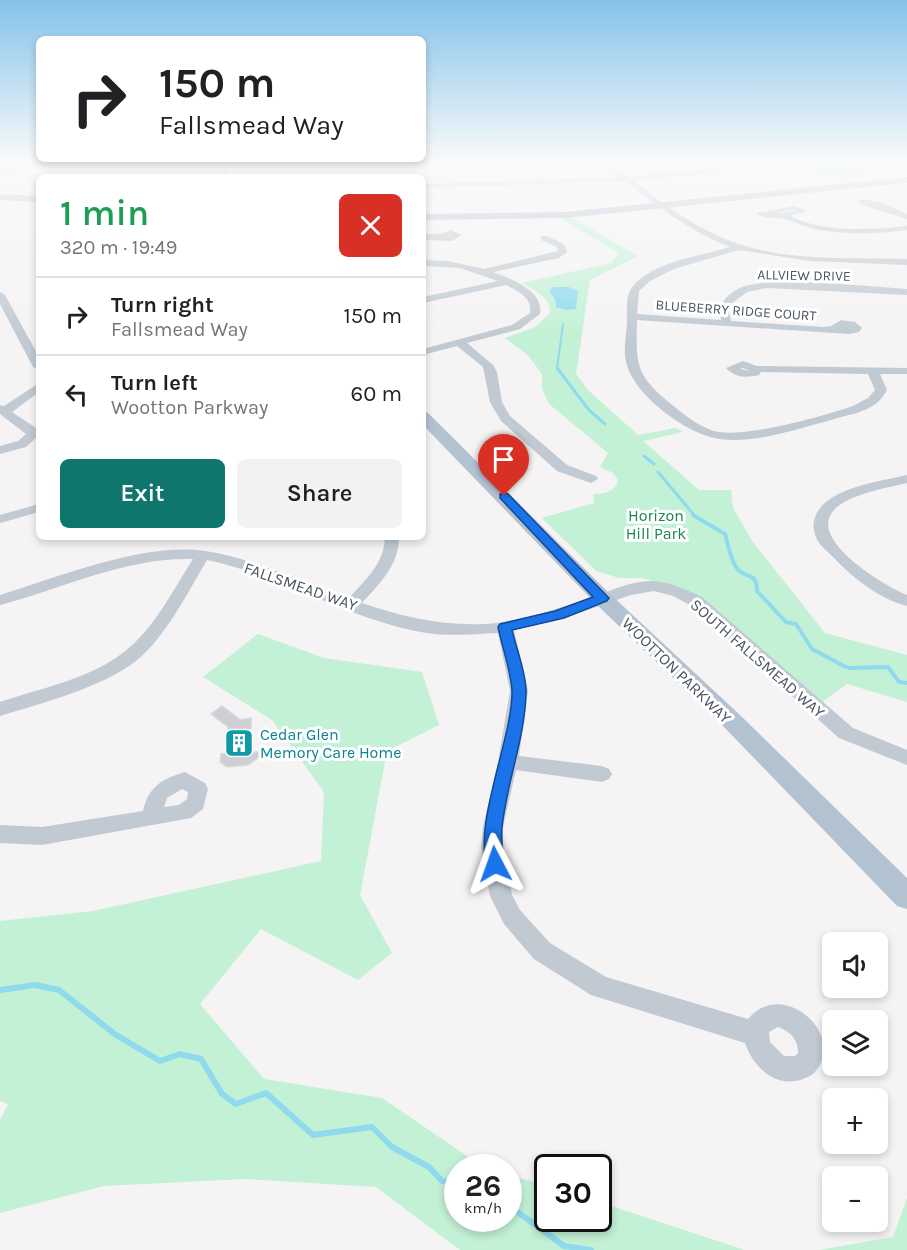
<!DOCTYPE html>
<meta charset="utf-8">
<style>
body{margin:0;font-family:Karla,sans-serif;background:#f2f2f2;color:#202124;height:100vh;display:flex;flex-direction:column;font-size:22px;white-space:nowrap}
*{box-sizing:border-box;margin:0}
p{font-size:20px;color:#757577}
.icon{flex:none;width:33px;height:33px;fill:none;stroke:currentColor;stroke-width:2;stroke-linecap:round;stroke-linejoin:round}
.map{position:relative;flex:1;overflow:hidden}
.sheet{position:absolute;left:36px;top:174px;width:390px;height:366px;display:flex;flex-direction:column;background:#fff;border-radius:9px;box-shadow:0 3px 9px #0003}
.sheet>*{flex:none}
.hud{position:absolute;left:36px;top:36px;width:390px;height:126px;border-radius:9px;box-shadow:0 3px 9px #0003;background:#fff;color:#202124;overflow:hidden}
.controls{position:absolute;left:822px;top:932px;display:grid;gap:12px}
.controls a{display:grid;place-items:center;width:66px;height:66px;border-radius:9px;background:#fff;box-shadow:0 3px 9px #0003;font-size:30px}
.speed{position:absolute;left:444px;top:1154px;display:flex;gap:12px;font-size:30px;font-weight:700;text-align:center}
.speed>*{display:grid;place-content:center;width:78px;height:78px;border-radius:50%;background:#fff;box-shadow:0 3px 9px #0003;line-height:1}
.speed small{font-size:15px;font-weight:400}
.speed .limit{border:3px solid #111;border-radius:9px;background:#fff;color:#111}
.pin{position:absolute;display:grid;place-items:center;width:51px;height:51px;color:#fff;margin:-62px -26px;border-radius:50% 50% 50% 0;rotate:-45deg;box-shadow:0 0 6px #0007}
.pin .icon{rotate:45deg}
.me{position:absolute;width:66px;margin:-33px;rotate:356deg;stroke-linejoin:round;filter:drop-shadow(0 0 4px #0008)}
.turn{display:flex;align-items:center;gap:21px;height:126px;padding:0 24px;font-size:27px}
.turn .icon{width:78px;height:78px;stroke-width:2.5}
.turn b{display:block;font-size:42px;line-height:51px}
.round{display:grid;place-items:center;flex:none;width:63px;height:63px;border-radius:9px;background:#f2f2f2}
.headline{display:flex;align-items:center;justify-content:space-between;height:102px;padding:0 24px}
h1{font-size:36px;font-weight:600;line-height:45px;color:#1e9e55}
.button{display:flex;gap:12px;margin-top:auto;padding:12px 24px}
.button a{flex:1;height:69px;border-radius:9px;background:#0f766e;color:#fff;font-size:24px;font-weight:600;line-height:69px;text-align:center}
.button a+a{background:#f2f2f2;color:#202124}
ul{padding:0;list-style:none}
li{display:flex;align-items:center;gap:18px;height:78px;padding:0 24px;border-top:2px solid #e0e0e0}
li div{flex:1}
li b{display:block;font-size:22px}
li em{font-style:normal}
.map>svg:first-child{display:block}
</style>
<div class="map">
<svg width="907" height="1250" viewBox="0 0 907 1250">
<rect width="100%" height="100%" fill="#f5f3f3"/>
<g fill="#c3f1d5">
<path d="M201,163H227L212,177H182Z"/>
<path d="M558,217H571L638,256L590,280L576,374L589,391L638,435L676,428L683,432L643,441L699,490H731L733,508L753,542L825,633L907,655V702L847,684L822,702L683,589L641,578H619L596,571L542,518L594,503L593,494C603,494 615,493 618,480L613,473L600,467L608,453L549,404L542,389V374L528,355L505,338L535,327L550,313C551,297 534,290 522,283L611,263L619,253Z"/>
<path d="M258,634L324,658L422,672L439,725L387,751L360,895L392,953L358,980L261,929L200,1004L264,1079L382,1098L483,1167H458V1218H508L509,1175L547,1186L548,1218H598L599,1202L745,1250H460L376,1187L244,1179L104,1186L0,1213V1120L8,1104L0,1101V921L93,911L321,861L324,792L272,720L203,677Z"/>
<path d="M907,1198V1250H818L893,1237Z"/>
</g>
<g fill="#90daee">
<path d="M814,162H883L895,166L822,177L811,173L817,171L800,165Z"/>
<path d="M553,287H569L578,291L576,309L567,310L556,307V301L549,291Z"/>
</g>
<g fill="none" stroke-linecap="round" stroke-linejoin="round">
<path stroke="#90daee" stroke-width="2" d="M557,369L563,324"/>
<g stroke="#90daee" stroke-width="3">
<path d="M557,368L589,410L605,424"/>
<path d="M644,456L654,464"/>
<path d="M658,472L695,516"/>
</g>
<path stroke="#90daee" stroke-width="4" d="M693,515L725,534C728,544 730,558 736,567C744,580 757,570 757,591L786,622L796,624L812,649L842,665L849,668L888,667L899,682L907,683"/>
<g stroke="#90daee" stroke-width="6">
<path d="M0,990L35,985L59,990L116,1035L160,1061L180,1054L201,1059L222,1094L236,1104L266,1093L313,1135L372,1127L392,1147L429,1167L442,1181L458,1183"/>
<path d="M508,1205L564,1246L591,1250"/>
</g>
</g>
<path fill="#cdcfd5" stroke="#d7d9de" stroke-width="1.5" d="M222,706L241,720L251,718V728L247,731L246,753L267,751L248,765L227,767L220,762L221,754L231,753L232,734L228,731V727L211,714Z"/>
<g fill="none" stroke-linecap="round" stroke-linejoin="round">
<g fill="#c1cad2" fill-rule="evenodd">
<path d="M26,162H37L0,176V172Z"/>
<path d="M89,162H98L76,177H67Z"/>
<path d="M307,162H314L304,177H296Z"/>
<path d="M595,162L609,164L628,176L696,171L739,162L767,165L765,168L742,166L696,175L633,180C664,205 700,231 739,244C791,262 852,257 907,259V265L810,261L739,250L674,269L650,281L639,291L637,314L721,320C718,304 726,295 740,288C768,275 872,287 907,289V295L767,288L747,292L731,304L729,311L731,321L824,327L831,326L841,320L855,322L862,328L859,332L849,334L637,320C636,364 635,375 671,404C683,414 698,426 714,431C742,439 824,416 853,406L868,398L875,390L868,374L761,372L759,375C747,378 735,378 726,368L743,361L757,366L907,368V374H880L887,390C880,403 871,408 857,413C819,422 758,445 720,439C688,435 636,397 627,365C622,350 627,335 627,320C627,308 625,295 634,285C656,261 700,256 730,247C691,232 657,206 625,181L423,188V184L620,177ZM743,368L750,371L740,369Z"/>
<path d="M864,199L881,202L907,214V219L859,204V200Z"/>
<path d="M794,206L808,211L790,216C824,233 870,230 907,226V230C876,234 845,235 814,229C802,226 790,219 778,218C769,217 763,219 756,213ZM795,211L776,213L794,210Z"/>
<path d="M451,230L462,235L452,241L423,240V234H440Z"/>
<path d="M541,236H547L564,244L567,252L559,258L493,272C511,279 544,290 540,314L520,329L467,343L493,365L497,372L502,402L510,416L567,465L596,476L598,479L591,483L557,471L501,421L490,402L483,367L457,346L423,355V349L512,325L530,313C532,297 519,292 506,285L423,303V297L498,281L460,268L423,266V260L448,261L484,269L558,251L557,247L541,240Z"/>
<path d="M0,292L5,295L39,357V370L33,367L0,304Z"/>
<path d="M39,383V392L12,412L36,428L39,435L26,447L0,454V446L18,441L26,434L0,414V405L4,406Z"/>
<path d="M907,475V483C887,488 842,495 831,514C813,543 885,586 907,595V606C877,598 852,577 831,555C826,550 818,544 816,537C812,528 813,519 818,511C833,487 882,481 907,475Z"/>
<path d="M39,504V512L0,523V515Z"/>
<path d="M385,537H399C399,565 380,583 362,603C409,619 455,629 505,622C535,617 564,606 593,597C612,590 634,580 654,581C671,582 687,590 702,597L853,728L907,750V765L839,738L690,605L673,596L654,591L631,595L565,618L514,630L528,691L519,756L602,766L609,769L612,774L609,779L602,782L516,770L503,827V847L512,895L520,910L550,943L606,977L748,1019C783,976 850,1037 813,1074C784,1093 755,1073 745,1043L591,995L534,959L504,924L490,896L481,847L483,827L498,762L510,691L498,633C476,634 455,636 434,634C355,624 285,576 207,560C188,592 165,638 136,661C101,688 42,703 0,716V702C41,688 90,679 124,652C154,629 173,590 193,559C126,557 64,588 0,605V595C59,577 144,542 205,551C249,557 305,583 349,598C366,579 384,564 385,537ZM778,1027C791,1032 798,1039 798,1053L795,1056H784L770,1042L769,1032Z"/>
<path d="M185,772L205,783L208,789L203,809L191,818L42,845L0,843V825L42,827L143,811C149,786 162,779 185,772ZM182,789L188,792L187,799L179,805L164,807L167,798Z"/>
</g>
<g fill="#b3c2d1" fill-rule="evenodd">
<path d="M227,162H236L224,177H214Z"/>
<path d="M907,177V183L565,218L423,220V214L565,212Z"/>
<path d="M0,194L39,196V202L0,200Z"/>
<path d="M423,411L428,413L609,593L740,715L907,878V909L897,906L724,727L595,603L423,425Z"/>
</g>
</g>
<linearGradient id="sky" x2="0" y2="1"><stop stop-color="#85c3ea"/><stop offset="0.48" stop-color="#fafafa"/><stop offset="1" stop-color="#fafafa" stop-opacity="0"/></linearGradient>
<rect width="907" height="338" fill="url(#sky)"/>
<path fill="#1a73e8" stroke="#114b97" stroke-width="1.5" d="M504,493L508,494L609,598L607,601L564,618L512,630C516,648 527,675 526,693C525,739 506,784 502,828C500,840 506,860 501,869L495,871L489,869C470,831 513,738 512,691C511,671 502,647 498,627L500,624L555,611L593,597L500,498V494Z"/>
<defs>
<g id="building-square" transform="scale(1.5)"><rect x="-9" y="-9" width="18" height="18" rx="4" fill="#0f9aa8" stroke="#fff"/><path d="M-4-6H4V6H1V3H-1V6H-4ZM-2.5-4.3h1.7v1.8h-1.7ZM.8-4.3h1.7v1.8H.8ZM-2.5-1h1.7V.8h-1.7ZM.8-1h1.7V.8H.8Z" fill="#fff"/></g>
</defs>
<g fill-rule="evenodd">
<use href="#building-square" x="239" y="743"/>
</g>
<g text-anchor="middle" stroke-width="6" stroke-linejoin="round" paint-order="stroke">
<g font-size="14" fill="#4a5661" stroke="#fff">
<text transform="translate(804 275) rotate(1)" y="5">ALLVIEW DRIVE</text>
<text transform="translate(736 310) rotate(4)" y="5">BLUEBERRY RIDGE COURT</text>
</g>
<g font-size="16" fill="#17864f" stroke="#fff">
<text x="656" y="521">Horizon<tspan x="656" dy="18">Hill Park</tspan></text>
</g>
<g font-size="16" fill="#4a5661" stroke="#fff">
<text transform="translate(301 586) rotate(19)" y="6">FALLSMEAD WAY</text>
<text transform="translate(758 658) rotate(41)" y="6">SOUTH FALLSMEAD WAY</text>
<text transform="translate(677 670) rotate(44)" y="6">WOOTTON PARKWAY</text>
</g>
<g font-size="16" fill="#0d838f" stroke="#fff" text-anchor="start">
<text x="260" y="740">Cedar Glen<tspan x="260" dy="18">Memory Care Home</tspan></text>
</g>
</g>
</svg>
<div class="controls">
<a><svg class="icon" aria-label="sound" viewBox="0 0 24 24"><path d="M4 9h4l5-4v14l-5-4H4zM17 9q2 3 0 6"/></svg></a>
<a><svg class="icon" aria-label="layers" viewBox="0 0 24 24"><path d="M12 4l9 5-9 5-9-5zM3 14l9 5 9-5"/></svg></a>
<a>+</a>
<a>−</a>
</div>
<div class="speed"><div>26<small>km/h</small></div><div class="limit">30</div></div>
<div class="pin" style="left:504px;top:496px;background:#d93025"><svg class="icon" aria-label="arrive" viewBox="0 0 24 24"><path d="M6 21V4h12l-3 4 3 4H6"/></svg></div>
<svg class="me" style="left:495px;top:864px" viewBox="-20 -20 40 40"><path d="M0-17L14 15 0 8-14 15z" fill="#1a73e8" stroke="#fff" stroke-width="4"/></svg>
<div class="hud">
<div class="turn"><svg class="icon" aria-label="right" viewBox="0 0 24 24"><path d="M7 20v-9h11M14 6l5 5-5 5"/></svg><div><b>150 m</b>Fallsmead Way</div></div>
</div>
<section class="sheet">
<div class="headline"><div><h1>1 min</h1><p>320 m · 19:49</p></div><a class="round" style="background:#d93025;color:#fff"><svg class="icon" aria-label="close" viewBox="0 0 24 24"><path d="M6 6l12 12M18 6L6 18"/></svg></a></div>
<ul>
<li><svg class="icon" aria-label="right" viewBox="0 0 24 24"><path d="M7 20v-9h11M14 6l5 5-5 5"/></svg><div><b>Turn right</b><p>Fallsmead Way</p></div><em>150 m</em></li>
<li><svg class="icon" aria-label="left" viewBox="0 0 24 24"><path d="M17 20v-9H6M10 6l-5 5 5 5"/></svg><div><b>Turn left</b><p>Wootton Parkway</p></div><em>60 m</em></li>
</ul>
<div class="button"><a>Exit</a><a>Share</a></div>
</section>
</div>
